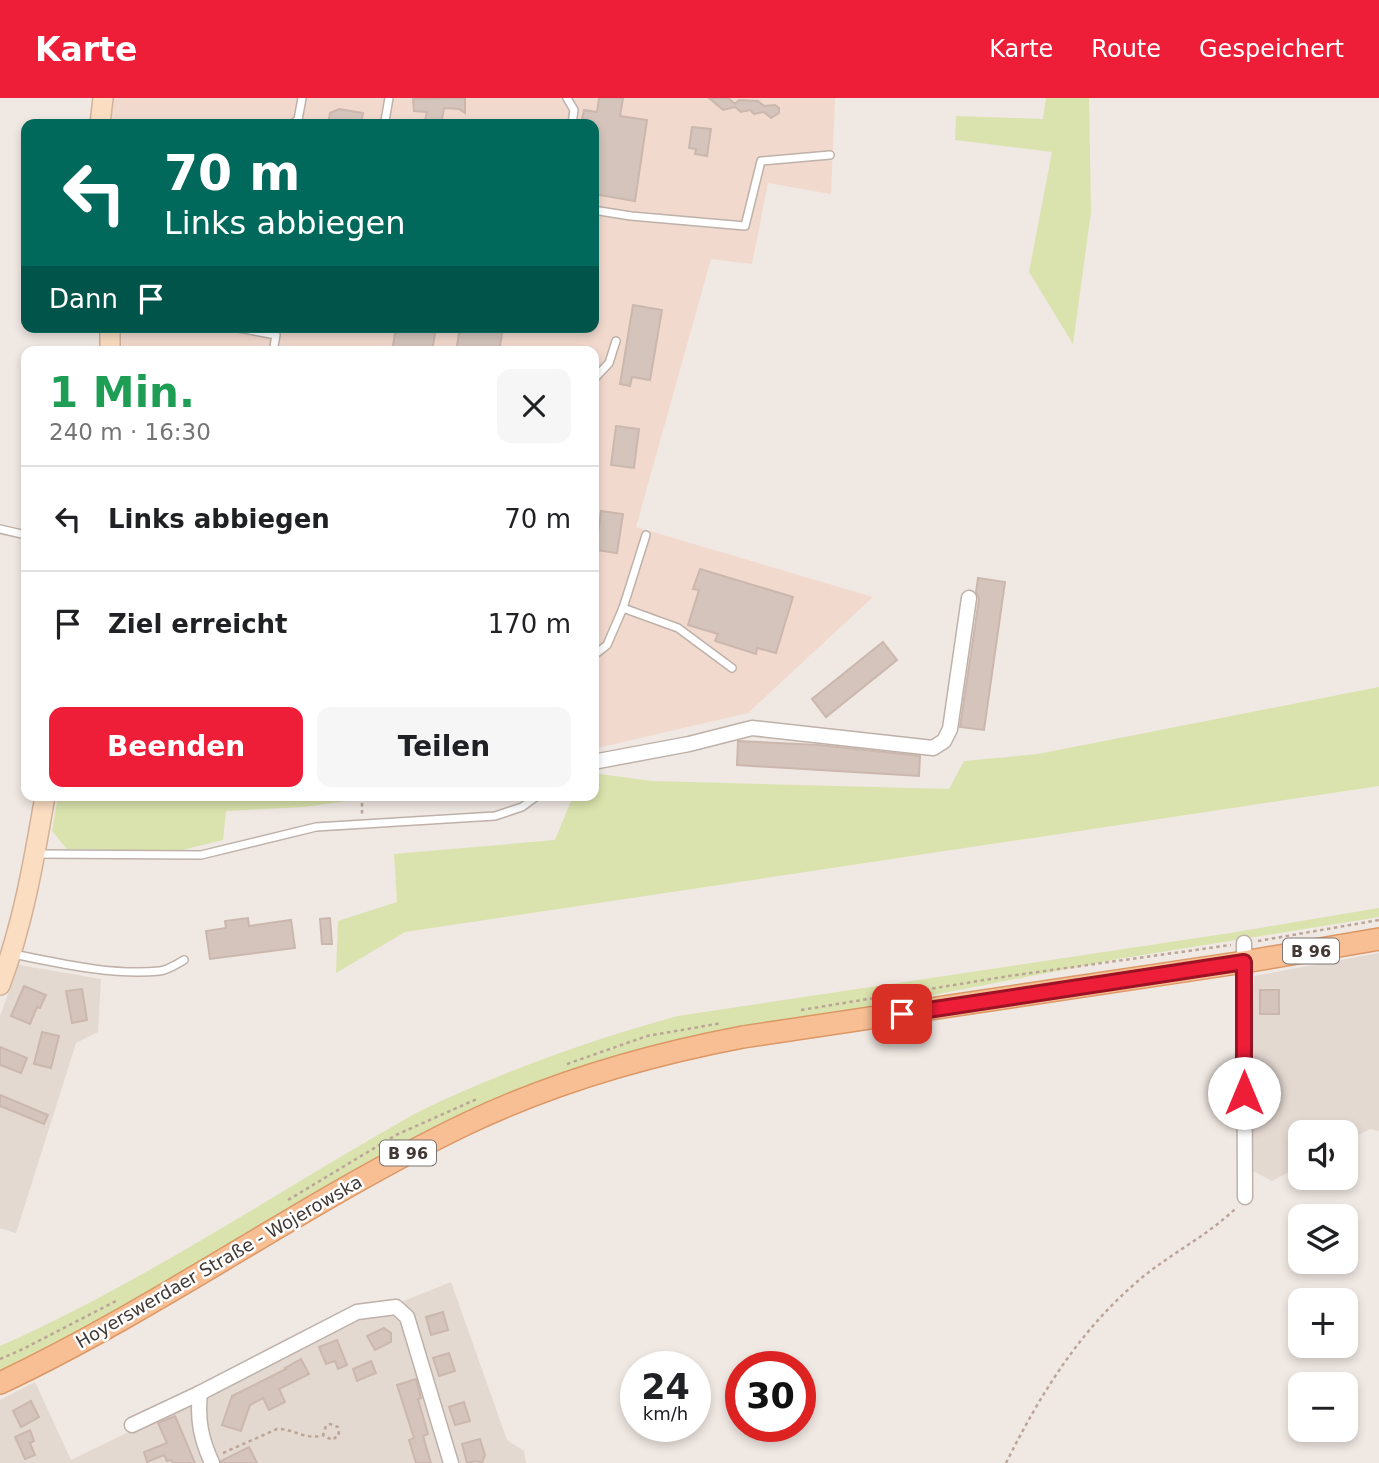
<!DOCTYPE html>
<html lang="de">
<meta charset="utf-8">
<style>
body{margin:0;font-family:"DejaVu Sans",sans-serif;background:#f6f6f6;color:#202124;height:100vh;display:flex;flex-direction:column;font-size:26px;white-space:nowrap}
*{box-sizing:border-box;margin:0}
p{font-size:23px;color:#757577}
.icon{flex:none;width:38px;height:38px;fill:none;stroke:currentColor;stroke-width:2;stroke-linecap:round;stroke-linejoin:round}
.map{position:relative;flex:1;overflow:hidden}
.drawer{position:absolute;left:21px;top:248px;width:578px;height:455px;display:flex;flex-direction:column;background:#fff;border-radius:14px;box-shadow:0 4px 10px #0003}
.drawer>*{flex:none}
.banner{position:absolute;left:21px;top:21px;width:578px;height:214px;border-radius:14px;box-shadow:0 4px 10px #0003;background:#00695c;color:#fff;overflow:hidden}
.fabs{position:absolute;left:1288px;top:1022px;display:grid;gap:14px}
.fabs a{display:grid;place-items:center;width:70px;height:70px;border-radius:14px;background:#fff;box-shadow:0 4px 10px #0003;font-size:35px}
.speed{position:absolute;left:620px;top:1253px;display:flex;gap:14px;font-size:35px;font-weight:700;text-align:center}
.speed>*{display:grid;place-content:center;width:91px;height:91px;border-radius:50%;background:#fff;box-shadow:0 4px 10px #0003;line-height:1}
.speed small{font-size:18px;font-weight:400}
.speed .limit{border:10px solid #d22;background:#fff;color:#111}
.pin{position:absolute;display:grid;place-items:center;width:60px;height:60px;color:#fff;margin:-30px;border-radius:14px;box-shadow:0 4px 10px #0006}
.me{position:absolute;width:77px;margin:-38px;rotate:0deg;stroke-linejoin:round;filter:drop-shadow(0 0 5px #0008)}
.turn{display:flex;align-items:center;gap:24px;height:147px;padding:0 28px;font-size:32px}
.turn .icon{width:91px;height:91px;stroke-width:2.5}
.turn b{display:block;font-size:49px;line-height:60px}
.then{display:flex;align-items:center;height:66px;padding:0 28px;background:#0003;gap:14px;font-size:26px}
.round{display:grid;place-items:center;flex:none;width:74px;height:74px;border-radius:14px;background:#f6f6f6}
.headline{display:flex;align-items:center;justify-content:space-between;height:119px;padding:0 28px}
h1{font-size:42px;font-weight:700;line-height:52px;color:#1e9e55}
.button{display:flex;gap:14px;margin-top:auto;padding:14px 28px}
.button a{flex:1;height:80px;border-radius:14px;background:#ee1d38;color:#fff;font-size:28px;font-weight:700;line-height:80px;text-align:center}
.button a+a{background:#f6f6f6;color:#202124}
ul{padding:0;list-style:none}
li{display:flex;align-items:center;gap:21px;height:105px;padding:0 28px;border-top:2px solid #e0e0e0}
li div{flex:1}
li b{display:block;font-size:26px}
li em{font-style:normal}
header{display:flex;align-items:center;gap:42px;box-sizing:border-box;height:98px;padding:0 35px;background:#ee1d38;color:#fff}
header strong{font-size:33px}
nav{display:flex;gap:38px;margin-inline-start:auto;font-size:24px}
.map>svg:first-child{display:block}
</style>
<header>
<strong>Karte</strong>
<nav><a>Karte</a><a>Route</a><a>Gespeichert</a></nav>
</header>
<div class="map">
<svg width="1379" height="1365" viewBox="0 0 1379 1365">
<rect width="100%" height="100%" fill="#f0e8e3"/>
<g fill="#e4d9d1">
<path d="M1379,855V1033L1370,1031L1346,1044V1034H1300V1068L1272,1083L1249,1071L1254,878Z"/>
<path d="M19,867L101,881L98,934L76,945L16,1135L0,1130V918Z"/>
<path d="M451,1184L507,1342L524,1353L526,1365H0V1302L35,1284L71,1362L369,1217Z"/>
</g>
<path fill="#f2d9ce" d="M114,0H835L831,96L768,85L752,166L711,161L636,429L873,499L748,615L593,651V254H122L121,229H593V26H111Z"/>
<g fill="#dae3ad">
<path d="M1046,0H1089L1091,114L1073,246L1029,174L1052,54L955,42L956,18L1043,21Z"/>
<path d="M1379,589V688L405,834L336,875L338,823L397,804L394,756L555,742L573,698H593V675L651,683L949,691L964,663L1038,656Z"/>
<path d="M58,698H448L368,700L304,709L226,713L223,742L178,753L67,751L52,733Z"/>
<path d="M1379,810V819L1118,861L621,958L0,1275V1248C145,1184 278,1093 416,1015C499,975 589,942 678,918L1230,835Z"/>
</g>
<g fill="#d4c4bc" stroke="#cbb7ad" stroke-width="2">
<path d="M465,0V15L459,11L444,10L441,26H424L427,14L414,13L413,1Z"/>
<path d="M599,0H623L620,18L647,22L635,103L593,96V26H581L584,12L597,14Z"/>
<path d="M709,0H728L735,6L739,2L758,3L764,8L775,7L779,10V15L771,20L764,14L754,16L750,12L741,14L735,9L723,12Z"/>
<path d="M339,11L363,15L361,26H328L330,15Z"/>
<path d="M692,29L711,31L707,58L695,56L696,51L689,50Z"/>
<path d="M633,207L662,212L650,282L632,279L630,288L620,286Z"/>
<path d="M396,229H436L432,254H392Z"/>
<path d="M460,229H503L499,254H456Z"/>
<path d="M616,328L639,331L634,370L611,367Z"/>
<path d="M601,413L623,416L617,455L596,452Z"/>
<path d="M700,471L793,499L776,555L757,550L756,556L715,543L718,536L688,527L699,492L693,491Z"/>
<path d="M978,480L1005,484L984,632L960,629L979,501L976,494Z"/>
<path d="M883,544L897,562L826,619L812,601Z"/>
<path d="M738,643L819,647L920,658L919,678L737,667Z"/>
<path d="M248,820L249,828L291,822L295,850L210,861L206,833L226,830L225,823Z"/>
<path d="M330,820L332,846H322L320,821Z"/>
<path d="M24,888L46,897L40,910L37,909L30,926L11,918Z"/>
<path d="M82,891L87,922L72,925L66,893Z"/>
<rect x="1260" y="892" width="19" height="24"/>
<path d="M42,934L59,938L51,970L34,966Z"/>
<path d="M0,949L27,960L21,975L0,967Z"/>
<path d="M0,997L48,1017L44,1026L0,1008Z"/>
<path d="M443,1214L448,1232L431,1237L426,1219Z"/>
<path d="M384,1230L391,1235V1244L375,1252L367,1238Z"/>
<path d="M337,1242L347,1267L338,1271L335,1263L326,1266L319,1249Z"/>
<path d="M449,1255L455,1273L439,1278L433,1260Z"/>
<path d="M301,1261L309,1276L279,1291L285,1304L269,1312L263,1300L250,1307L241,1333L222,1327L232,1298L286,1271L285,1270Z"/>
<path d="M371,1263L376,1275L357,1283L353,1271Z"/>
<path d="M416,1281L421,1300L418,1301L428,1336L423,1338L431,1365H416L409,1342L414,1340L397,1287Z"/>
<path d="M31,1303L39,1319L21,1329L13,1313Z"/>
<path d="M464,1304L470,1323L455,1327L449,1309Z"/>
<path d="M175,1318L195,1365H173L171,1362L167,1363L164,1357L147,1364L144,1354L167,1345L158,1325Z"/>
<path d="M30,1332L34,1343L30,1345L35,1357L25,1361L15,1339Z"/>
<path d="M480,1341L485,1357L482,1365L476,1363L467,1365L462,1346Z"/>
<path d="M249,1349L257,1365H221V1363Z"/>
</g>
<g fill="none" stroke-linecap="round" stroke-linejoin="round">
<g stroke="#beb1a9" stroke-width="10">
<g id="service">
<path d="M567,0L574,12L572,26"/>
<path d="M385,23L389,0"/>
<path d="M292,26L298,22L302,0"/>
<path d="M593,112L631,118L745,128L761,63L830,57"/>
<path d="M233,229L276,237L273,254"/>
<path d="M593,282L609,265L616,243"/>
<path d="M0,431L26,437"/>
<path d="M623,510L678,530L732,570"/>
<path d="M593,558L607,547L623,510L646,437"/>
<path d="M35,756L201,757L316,729L495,718L522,709L537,698"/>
<path d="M13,856C58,865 113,878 160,873C168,872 177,866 184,862"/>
</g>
</g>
<g stroke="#beb1a9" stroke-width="17">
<g id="minor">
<path d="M593,664L689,646L752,630L933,650L944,643L950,631L969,500"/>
<path d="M1244,845L1245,1099"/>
<path d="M200,1295C197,1321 201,1341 212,1365"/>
<path d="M132,1327L200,1295L357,1214L396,1209L407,1219L451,1365"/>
</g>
</g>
<g stroke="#d1b197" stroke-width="22">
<g id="secondary">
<path d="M100,26L103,0"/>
<path d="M110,229V254"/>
<path d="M0,887C23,827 34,762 45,698"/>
</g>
</g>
<g stroke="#dc9765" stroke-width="24">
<path id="primary" d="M0,1285C161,1209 306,1103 466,1026C554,984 648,957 743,939L1244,864L1379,841"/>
</g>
<g stroke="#bca598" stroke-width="2.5" stroke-dasharray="3.5 3.5" stroke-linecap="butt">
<path d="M362,698V718"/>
<path d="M1258,843L1379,822"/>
<path d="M801,912L1009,878L1231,847"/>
<path d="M567,966L647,938L722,925"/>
<path d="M288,1102L396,1037L479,1000"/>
<path d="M0,1261L23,1251L116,1203"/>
<path d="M223,1355L277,1331C293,1330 305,1343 323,1337L326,1328L330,1326L338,1329L339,1337L332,1342L323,1337"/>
<path d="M1006,1365C1040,1297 1079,1233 1138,1183C1169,1156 1208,1138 1237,1109"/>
</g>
<use href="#service" stroke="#fff" stroke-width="7"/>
<use href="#minor" stroke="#fff" stroke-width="14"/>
<use href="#secondary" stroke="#fbddc2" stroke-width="19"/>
<use href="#primary" stroke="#f8bf94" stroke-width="21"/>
</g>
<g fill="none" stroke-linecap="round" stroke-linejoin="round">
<g stroke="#9b1324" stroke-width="18">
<path id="route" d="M902,916L1244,864V995"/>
</g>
<use href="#route" stroke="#ee1d38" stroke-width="12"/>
</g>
<g text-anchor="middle" stroke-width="5" stroke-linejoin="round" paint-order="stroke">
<g fill="#fff" stroke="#7b7471" stroke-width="2">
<rect x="1283" y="840.5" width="56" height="25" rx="5"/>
<rect x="380" y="1042.5" width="56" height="25" rx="5"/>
</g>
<g font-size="16" font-weight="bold" fill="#423834">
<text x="1311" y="859">B 96</text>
<text x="408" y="1061">B 96</text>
</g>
<g font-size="18" fill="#423834" stroke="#fff">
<text transform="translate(219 1164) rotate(-30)" y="6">Hoyerswerdaer Straße - Wojerowska</text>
</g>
</g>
</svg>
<div class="fabs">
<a><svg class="icon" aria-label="sound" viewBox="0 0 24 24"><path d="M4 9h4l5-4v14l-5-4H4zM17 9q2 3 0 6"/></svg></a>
<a><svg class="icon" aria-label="layers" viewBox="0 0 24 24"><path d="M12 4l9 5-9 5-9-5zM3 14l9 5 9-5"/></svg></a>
<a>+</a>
<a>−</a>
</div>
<div class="speed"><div>24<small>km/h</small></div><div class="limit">30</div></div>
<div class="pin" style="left:902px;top:916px;background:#d93025"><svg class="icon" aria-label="arrive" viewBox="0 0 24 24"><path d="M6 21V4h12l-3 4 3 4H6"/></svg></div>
<svg class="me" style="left:1244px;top:995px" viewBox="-20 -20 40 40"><circle r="19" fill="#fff"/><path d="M0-13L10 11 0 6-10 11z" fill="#ee1d38"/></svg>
<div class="banner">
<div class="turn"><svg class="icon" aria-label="left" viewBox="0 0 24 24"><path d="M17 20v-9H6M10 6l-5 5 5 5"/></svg><div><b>70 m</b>Links abbiegen</div></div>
<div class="then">Dann<svg class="icon" aria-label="arrive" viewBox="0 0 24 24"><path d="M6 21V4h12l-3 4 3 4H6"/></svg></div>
</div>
<section class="drawer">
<div class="headline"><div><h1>1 Min.</h1><p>240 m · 16:30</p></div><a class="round"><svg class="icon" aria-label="close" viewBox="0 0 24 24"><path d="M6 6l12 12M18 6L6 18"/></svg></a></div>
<ul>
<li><svg class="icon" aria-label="left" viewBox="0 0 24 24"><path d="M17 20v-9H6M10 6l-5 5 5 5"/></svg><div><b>Links abbiegen</b></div><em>70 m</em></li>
<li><svg class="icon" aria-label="arrive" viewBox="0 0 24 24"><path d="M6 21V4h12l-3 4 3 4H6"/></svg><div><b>Ziel erreicht</b></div><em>170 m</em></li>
</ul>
<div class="button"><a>Beenden</a><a>Teilen</a></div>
</section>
</div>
